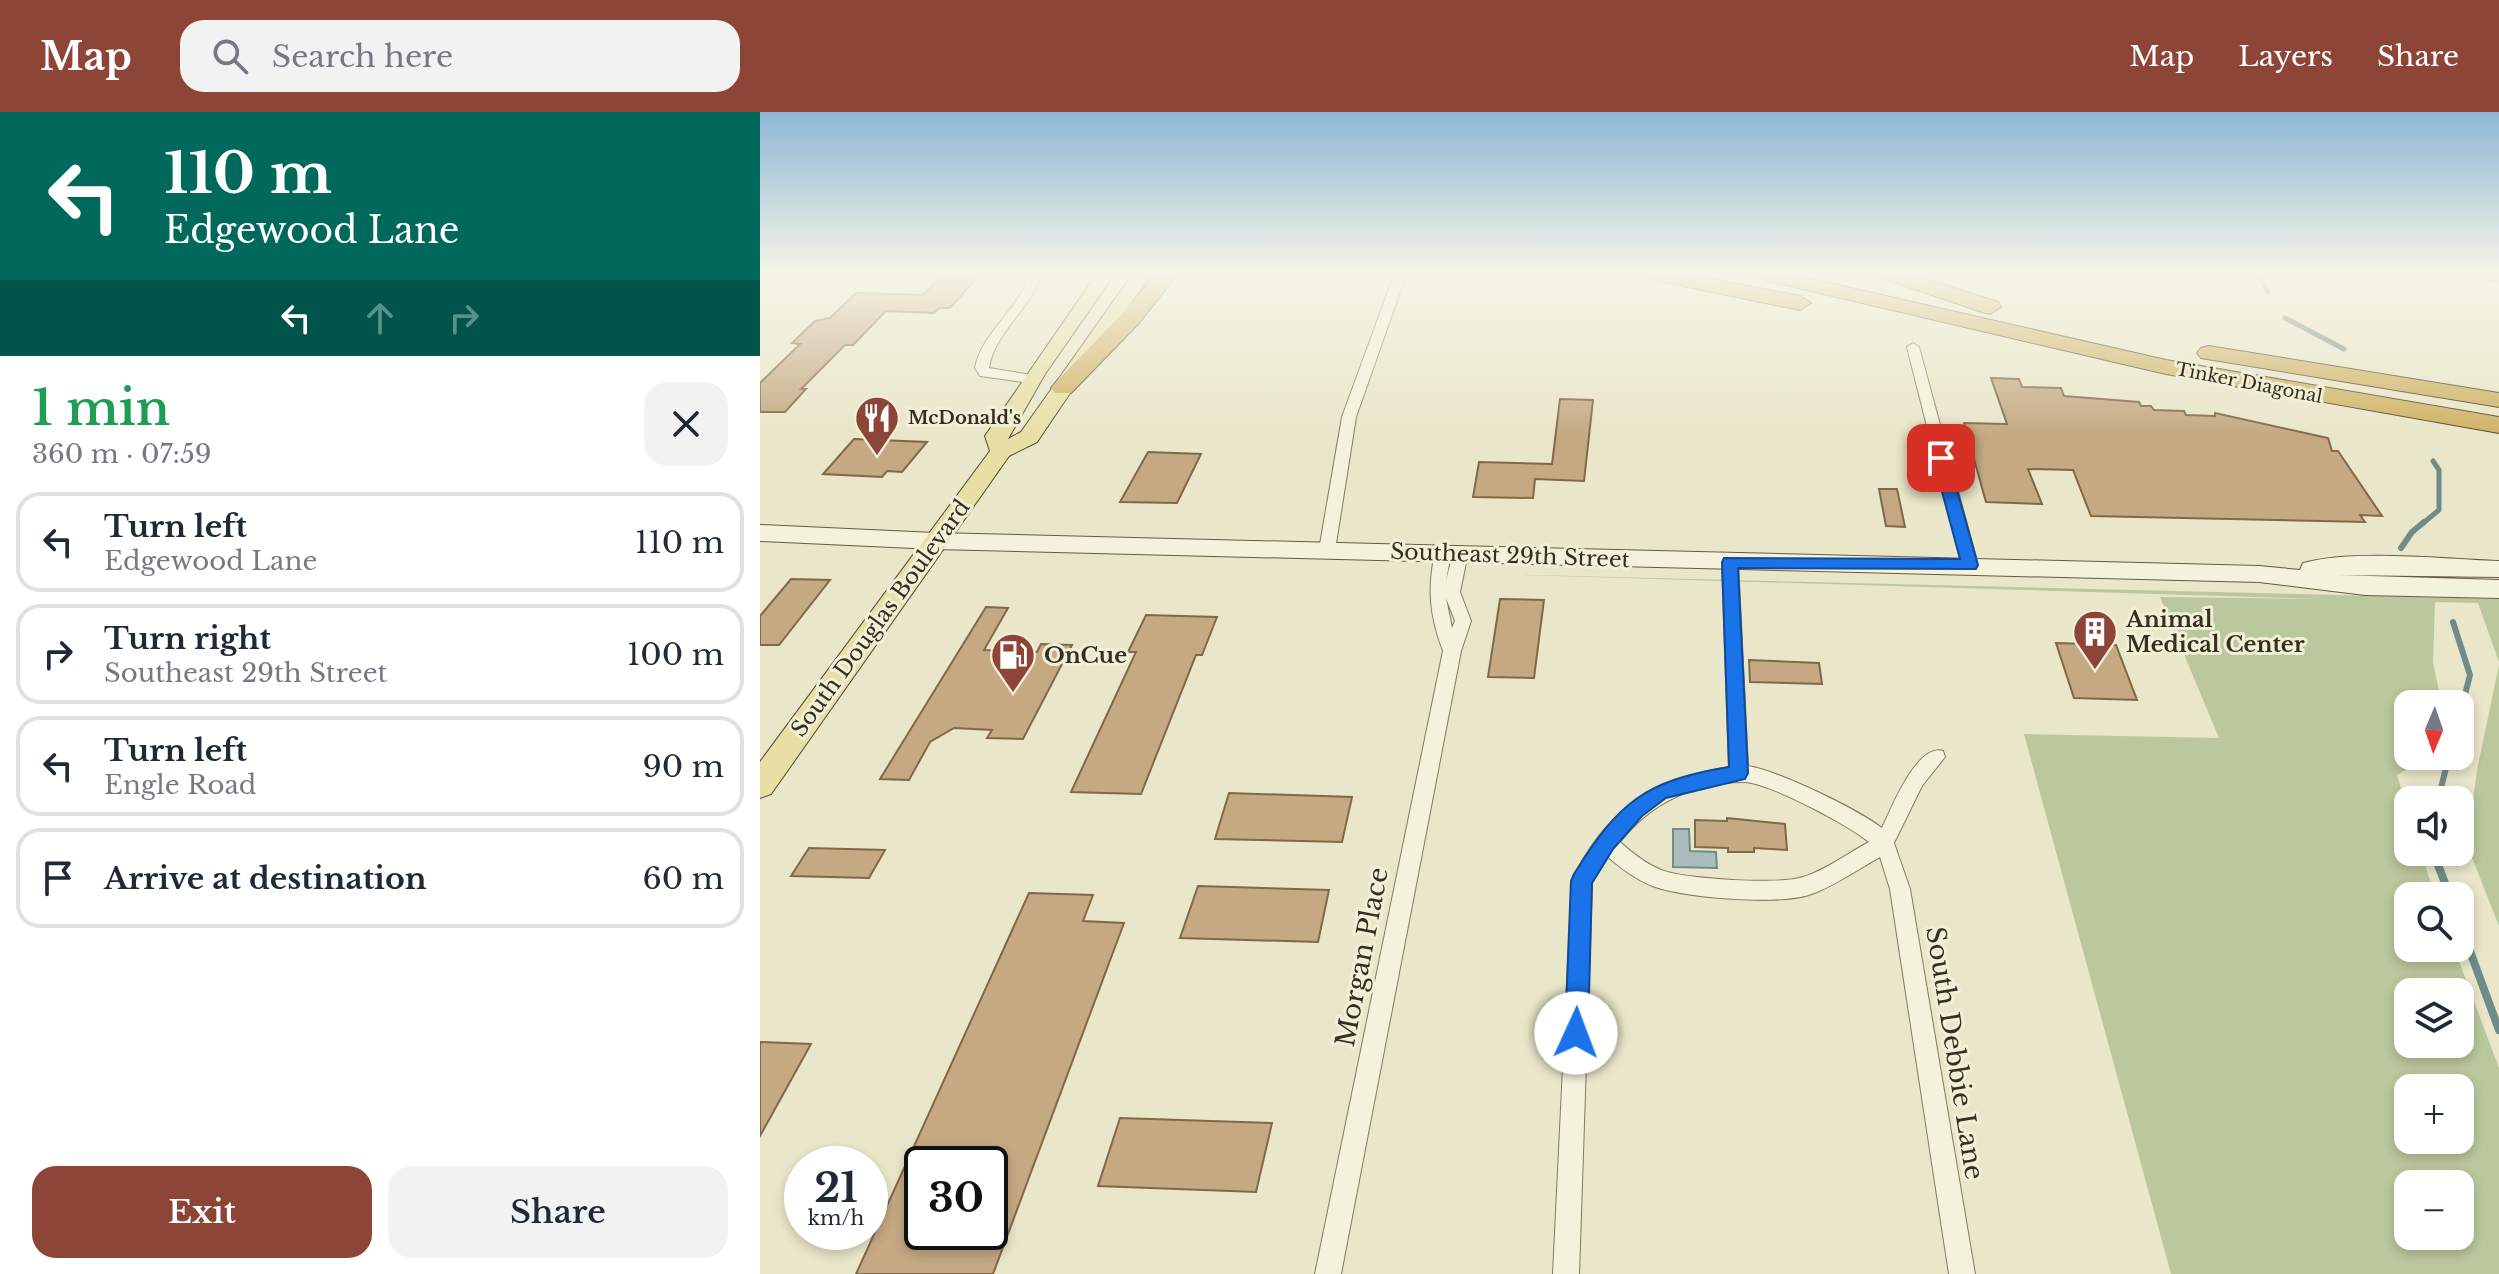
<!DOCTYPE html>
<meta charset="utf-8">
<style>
body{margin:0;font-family:"Libre Baskerville",serif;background:#f2f2f3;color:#1f2937;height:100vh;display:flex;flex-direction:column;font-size:30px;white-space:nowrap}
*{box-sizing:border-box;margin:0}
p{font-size:26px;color:#747a83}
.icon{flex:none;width:44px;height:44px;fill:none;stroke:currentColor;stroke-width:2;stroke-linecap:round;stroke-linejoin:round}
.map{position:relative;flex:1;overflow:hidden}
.details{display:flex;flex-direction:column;background:#fff;width:760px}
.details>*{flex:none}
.hud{background:#00695c;color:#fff;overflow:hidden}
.needle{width:52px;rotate:182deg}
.controls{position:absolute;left:1634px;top:578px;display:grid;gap:16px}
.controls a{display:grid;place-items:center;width:80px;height:80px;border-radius:16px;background:#fff;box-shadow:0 4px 12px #0003;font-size:40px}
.speed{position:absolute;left:24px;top:1034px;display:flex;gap:16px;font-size:40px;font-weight:700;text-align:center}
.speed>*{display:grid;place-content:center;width:104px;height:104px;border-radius:50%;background:#fff;box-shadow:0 4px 12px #0003;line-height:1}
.speed small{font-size:20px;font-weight:400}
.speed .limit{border:4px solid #111;border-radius:12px;background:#fff;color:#111}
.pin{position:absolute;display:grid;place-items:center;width:68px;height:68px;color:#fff;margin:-34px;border-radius:16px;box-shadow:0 4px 12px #0006}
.me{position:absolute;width:88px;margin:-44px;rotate:2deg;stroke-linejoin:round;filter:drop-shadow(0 0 6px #0008)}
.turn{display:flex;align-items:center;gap:28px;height:168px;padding:0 32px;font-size:36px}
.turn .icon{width:104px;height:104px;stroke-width:2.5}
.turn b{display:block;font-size:56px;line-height:68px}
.lanes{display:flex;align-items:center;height:76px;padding:0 32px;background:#0003;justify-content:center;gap:40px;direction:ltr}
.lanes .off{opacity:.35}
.round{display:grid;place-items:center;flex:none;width:84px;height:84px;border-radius:24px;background:#f2f2f3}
.headline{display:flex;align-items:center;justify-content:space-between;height:136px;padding:0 32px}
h1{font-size:48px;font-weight:600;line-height:60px;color:#1e9e55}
.primary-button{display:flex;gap:16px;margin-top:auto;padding:16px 32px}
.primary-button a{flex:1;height:92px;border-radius:24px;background:#8c4536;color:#fff;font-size:32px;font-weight:600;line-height:92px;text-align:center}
.primary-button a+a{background:#f2f2f3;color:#1f2937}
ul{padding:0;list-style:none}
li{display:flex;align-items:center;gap:24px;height:100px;margin:0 16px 12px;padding:0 16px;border:4px solid #e0e1e3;border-radius:24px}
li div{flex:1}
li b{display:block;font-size:30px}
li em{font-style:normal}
header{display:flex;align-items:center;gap:48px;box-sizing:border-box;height:112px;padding:0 40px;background:#8c4536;color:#fff}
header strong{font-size:38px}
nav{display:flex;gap:44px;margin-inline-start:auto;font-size:28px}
.search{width:560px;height:72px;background:#f2f2f3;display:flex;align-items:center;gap:20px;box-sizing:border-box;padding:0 28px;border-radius:24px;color:#747a83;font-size:30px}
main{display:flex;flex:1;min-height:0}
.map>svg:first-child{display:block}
</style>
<header>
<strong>Map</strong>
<div class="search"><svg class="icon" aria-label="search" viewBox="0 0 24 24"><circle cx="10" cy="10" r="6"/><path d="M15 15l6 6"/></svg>Search here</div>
<nav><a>Map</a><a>Layers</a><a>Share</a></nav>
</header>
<main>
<section class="details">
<div class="hud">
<div class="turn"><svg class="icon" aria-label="left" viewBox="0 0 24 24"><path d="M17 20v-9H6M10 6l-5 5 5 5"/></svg><div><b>110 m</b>Edgewood Lane</div></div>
<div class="lanes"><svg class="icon" aria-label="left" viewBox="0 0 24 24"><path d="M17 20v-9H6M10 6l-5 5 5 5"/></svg><svg class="icon off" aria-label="ahead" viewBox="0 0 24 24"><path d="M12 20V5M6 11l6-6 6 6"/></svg><svg class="icon off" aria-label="right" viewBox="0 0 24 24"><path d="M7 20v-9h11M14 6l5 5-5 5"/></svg></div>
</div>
<div class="headline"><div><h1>1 min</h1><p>360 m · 07:59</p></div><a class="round"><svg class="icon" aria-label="close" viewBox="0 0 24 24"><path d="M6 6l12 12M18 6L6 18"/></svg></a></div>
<ul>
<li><svg class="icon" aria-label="left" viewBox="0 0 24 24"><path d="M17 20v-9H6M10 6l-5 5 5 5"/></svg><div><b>Turn left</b><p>Edgewood Lane</p></div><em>110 m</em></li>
<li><svg class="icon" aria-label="right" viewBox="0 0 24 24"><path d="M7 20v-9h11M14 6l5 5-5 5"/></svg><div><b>Turn right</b><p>Southeast 29th Street</p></div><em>100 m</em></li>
<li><svg class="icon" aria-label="left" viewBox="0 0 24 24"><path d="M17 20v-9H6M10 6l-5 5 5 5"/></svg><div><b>Turn left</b><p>Engle Road</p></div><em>90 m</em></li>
<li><svg class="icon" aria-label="arrive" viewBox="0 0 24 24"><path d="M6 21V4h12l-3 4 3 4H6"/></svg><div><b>Arrive at destination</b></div><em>60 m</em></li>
</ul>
<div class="primary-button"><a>Exit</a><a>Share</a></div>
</section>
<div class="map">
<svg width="1739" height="1162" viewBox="0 0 1739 1162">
<rect width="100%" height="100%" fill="#eae6c9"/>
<g fill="#bbc79d" fill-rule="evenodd">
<path d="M730,462L1739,487V550L1718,491L1675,490L1673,551L1679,579L1676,592H1648V644H1667V647L1637,663L1648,699V740H1661L1675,784H1648V836H1694L1739,956V1162H1411L1264,622L1459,626L1400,485L1565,487ZM1648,880H1700V932H1648ZM1648,976H1700V1028H1648ZM1648,1072H1700V1124H1648Z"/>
<path d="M1739,553V814L1707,733L1717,658Z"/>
</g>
<path fill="#a9bebc" stroke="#708c8a" stroke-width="2" d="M913,717H929L930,739L956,740L957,756L913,755Z"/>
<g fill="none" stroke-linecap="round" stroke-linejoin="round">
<g stroke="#708c8a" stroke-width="5">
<path d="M1499,163L1508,180"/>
<path d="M1525,206L1584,237"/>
<path d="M1662,412L1679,398V358L1673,349"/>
</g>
<g stroke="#708c8a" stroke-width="6">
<path d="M1641,436L1652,420L1664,410"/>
<path d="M1693,510L1710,563L1700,602"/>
<path d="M1678,688L1689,644"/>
</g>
<g stroke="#708c8a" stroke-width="8">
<path d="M1673,740L1690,784"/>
<path d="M1700,812L1739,918"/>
</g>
</g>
<g fill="#c4a983" stroke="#806848" stroke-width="2" fill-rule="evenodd">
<path d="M181,165L217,166L190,196H179L174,201L126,199L93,233H85L41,277H46L25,300H0V271L40,232L32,231L55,209L70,206L96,181L163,183Z"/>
<path d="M1231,266L1259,267L1262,275L1301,276L1304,284L1379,290L1381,294H1391L1394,298L1424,299L1426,303L1455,304V301L1568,326L1572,339H1578L1622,404L1600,403L1605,410L1331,404L1313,358L1268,357L1282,392L1226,390L1204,311L1247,312Z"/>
<path d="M800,287L833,288L824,369L775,367L773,386L713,385L719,350L792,352Z"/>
<path d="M94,327L167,330L142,360L127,359L122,365L63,362Z"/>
<path d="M388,340L441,342L417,391L360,390Z"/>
<path d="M1119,377H1137L1145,415L1126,414Z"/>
<path d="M31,467L70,468L19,533H0V504Z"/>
<path d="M740,487L784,488L774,566L728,565Z"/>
<path d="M226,495L248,496L224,538L277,540L281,532L312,533L263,627L227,626L232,618L194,616L170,630L149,668L120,667Z"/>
<path d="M386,503L457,505L442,543H436L381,682L311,680L376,540H368Z"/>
<path d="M1296,531L1356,533L1377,588L1314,586Z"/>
<path d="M989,548L1059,551L1062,572L990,570Z"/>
<path d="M469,681L592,685L582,730L455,727Z"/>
<path d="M967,706L1025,712L1027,738L994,736V740H968V736L935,735V708L967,709Z"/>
<path d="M49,736L125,738L109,766L31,764Z"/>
<path d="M438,774L569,778L558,830L420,826Z"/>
<path d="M269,781L333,783L323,809L364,811L233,1162H96ZM162,1052H230V1120H162Z"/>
<path d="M0,930L51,932L0,1024Z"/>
<path d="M360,1006L512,1011L496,1080L338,1074Z"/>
</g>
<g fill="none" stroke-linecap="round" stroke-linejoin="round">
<g stroke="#84795f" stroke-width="2">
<g id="minor">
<path d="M269,163H281C271,197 234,221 229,256L271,263L278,267L271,271L220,264L215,256C221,221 259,198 269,163Z"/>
<path d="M634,163H646L596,305L575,438L567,444L559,438L582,305Z"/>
<path d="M1153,231L1159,235L1218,453L1210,459L1202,453L1147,235Z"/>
<path d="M683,435L691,441L686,469L694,437L700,435L708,441L700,480L711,509L701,539L581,1162H555L683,539C670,505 667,477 675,441ZM686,486L695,509L692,516Z"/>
<path d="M970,444L978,450L988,654C1019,659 1097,697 1122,716C1131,697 1157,631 1183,639L1185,645L1162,674L1134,731L1150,777L1215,1162H1189L1130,777L1120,745C1098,757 1073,775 1049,783C1016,793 929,786 895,775C878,769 862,757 848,745L832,771L819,1162H793L812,769C843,700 895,666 969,655L962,450ZM986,670C1013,673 1088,713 1109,730C1088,741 1066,758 1043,765C1019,773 925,767 901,758C885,751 872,741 860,730C890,691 936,669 986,670Z"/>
</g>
</g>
<g stroke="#665a42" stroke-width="2">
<g id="secondary">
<path d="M1723,163H1739V169L1726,167Z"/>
<path d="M0,413L175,421L1499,454L1540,458L1543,451C1593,437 1685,447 1739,449V465L1579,463L1739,468V486L1605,483L1499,470L175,437L0,429Z"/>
</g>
</g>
<g stroke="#524733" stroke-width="2">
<path id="primary" d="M336,163H354L285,262L248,327L261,320L372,163H390L277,330L249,344L11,682L0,686V650L230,339L225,324Z"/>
</g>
<g stroke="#524733" stroke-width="2">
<g id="motorway">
<path d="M395,163H417L379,211L311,281H295L291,276L295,271L363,201Z"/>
<path d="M889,163H929L1040,184L1051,191L1040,198L899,169L892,167Z"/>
<path d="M997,163H1034L1406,248L1739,305V321L1406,262L1008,169Z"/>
<path d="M1122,163H1152L1238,190L1241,195L1230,202L1222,200L1125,167Z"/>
<path d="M1449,234L1739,281V295L1441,246L1437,241L1441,236Z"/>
</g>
</g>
<use href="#minor" fill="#f5f2db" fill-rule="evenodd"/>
<use href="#secondary" fill="#f5f2db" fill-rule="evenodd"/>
<use href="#primary" fill="#e8dfa5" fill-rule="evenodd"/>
<use href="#motorway" fill="#cfb263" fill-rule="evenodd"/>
</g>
<linearGradient id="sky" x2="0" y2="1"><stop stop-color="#8fb8d6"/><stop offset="0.5" stop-color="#f6f4e7"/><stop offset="1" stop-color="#f6f4e7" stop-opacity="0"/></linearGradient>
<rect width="1739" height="325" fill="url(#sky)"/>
<path fill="#1a73e8" stroke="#114b97" stroke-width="2" d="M1181,341L1188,346L1218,453L1216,457L978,456L988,661L985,667L906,686L882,704L853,737L832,771L828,921L825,929L816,932L808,929L805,921L811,769L814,762C859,690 884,669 969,655L962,450L964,446L1200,447L1173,346Z"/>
<defs>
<g id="restaurant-pin" transform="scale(2.3)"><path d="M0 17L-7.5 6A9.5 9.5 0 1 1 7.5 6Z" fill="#8c4536" stroke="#f2efd7"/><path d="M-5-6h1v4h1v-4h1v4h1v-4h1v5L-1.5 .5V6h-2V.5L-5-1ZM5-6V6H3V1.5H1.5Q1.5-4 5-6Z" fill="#fff"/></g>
<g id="building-pin" transform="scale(2.3)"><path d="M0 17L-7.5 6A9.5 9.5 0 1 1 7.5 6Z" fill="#8c4536" stroke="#f2efd7"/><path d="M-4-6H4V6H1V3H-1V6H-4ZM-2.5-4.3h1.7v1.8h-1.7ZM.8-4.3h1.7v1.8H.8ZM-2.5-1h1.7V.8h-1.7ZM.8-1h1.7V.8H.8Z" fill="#fff"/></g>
<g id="fuel-pin" transform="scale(2.3)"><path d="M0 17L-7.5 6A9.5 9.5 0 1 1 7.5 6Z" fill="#8c4536" stroke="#f2efd7"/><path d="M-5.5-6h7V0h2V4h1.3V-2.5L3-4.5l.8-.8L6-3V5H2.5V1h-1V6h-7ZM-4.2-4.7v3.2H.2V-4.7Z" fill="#fff"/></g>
</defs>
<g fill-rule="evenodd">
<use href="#restaurant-pin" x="117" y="306"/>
<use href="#building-pin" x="1335" y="520"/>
<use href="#fuel-pin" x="253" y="543"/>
</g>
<g text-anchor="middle" stroke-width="6" stroke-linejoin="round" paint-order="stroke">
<g font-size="18" fill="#362f21" stroke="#f2efd7">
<text transform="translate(1489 271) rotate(11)" y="6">Tinker Diagonal</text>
</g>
<g font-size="18" font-weight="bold" fill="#362f21" stroke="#f2efd7" text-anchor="start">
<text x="148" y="312">McDonald's</text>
</g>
<g font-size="22" fill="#362f21" stroke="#f2efd7">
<text transform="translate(750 443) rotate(2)" y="8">Southeast 29th Street</text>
<text transform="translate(120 506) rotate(-54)" y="8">South Douglas Boulevard</text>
</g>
<g font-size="22" font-weight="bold" fill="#362f21" stroke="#f2efd7" text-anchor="start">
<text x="1366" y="515">Animal<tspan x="1366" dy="25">Medical Center</tspan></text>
<text x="284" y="551">OnCue</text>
</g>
<g font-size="26" fill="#362f21" stroke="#f2efd7">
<text transform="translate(602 845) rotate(-79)" y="9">Morgan Place</text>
<text transform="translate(1195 941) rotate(81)" y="9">South Debbie Lane</text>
</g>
</g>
</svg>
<div class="controls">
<a><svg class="needle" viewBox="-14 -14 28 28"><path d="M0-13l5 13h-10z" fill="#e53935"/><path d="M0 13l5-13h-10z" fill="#747a83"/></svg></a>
<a><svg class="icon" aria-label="sound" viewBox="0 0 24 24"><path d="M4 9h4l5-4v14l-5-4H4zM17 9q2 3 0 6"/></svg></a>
<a><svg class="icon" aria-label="search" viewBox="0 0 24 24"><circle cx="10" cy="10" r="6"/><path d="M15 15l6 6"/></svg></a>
<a><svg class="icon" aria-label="layers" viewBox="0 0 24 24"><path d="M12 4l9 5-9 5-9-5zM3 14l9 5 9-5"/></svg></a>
<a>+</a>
<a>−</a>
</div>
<div class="speed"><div>21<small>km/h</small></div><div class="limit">30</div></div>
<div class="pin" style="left:1181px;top:346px;background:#d93025"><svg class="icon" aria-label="arrive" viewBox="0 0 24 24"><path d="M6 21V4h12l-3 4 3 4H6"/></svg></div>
<svg class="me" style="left:816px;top:921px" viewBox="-20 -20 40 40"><circle r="19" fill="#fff"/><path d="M0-13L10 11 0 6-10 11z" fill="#1a73e8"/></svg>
</div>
</main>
